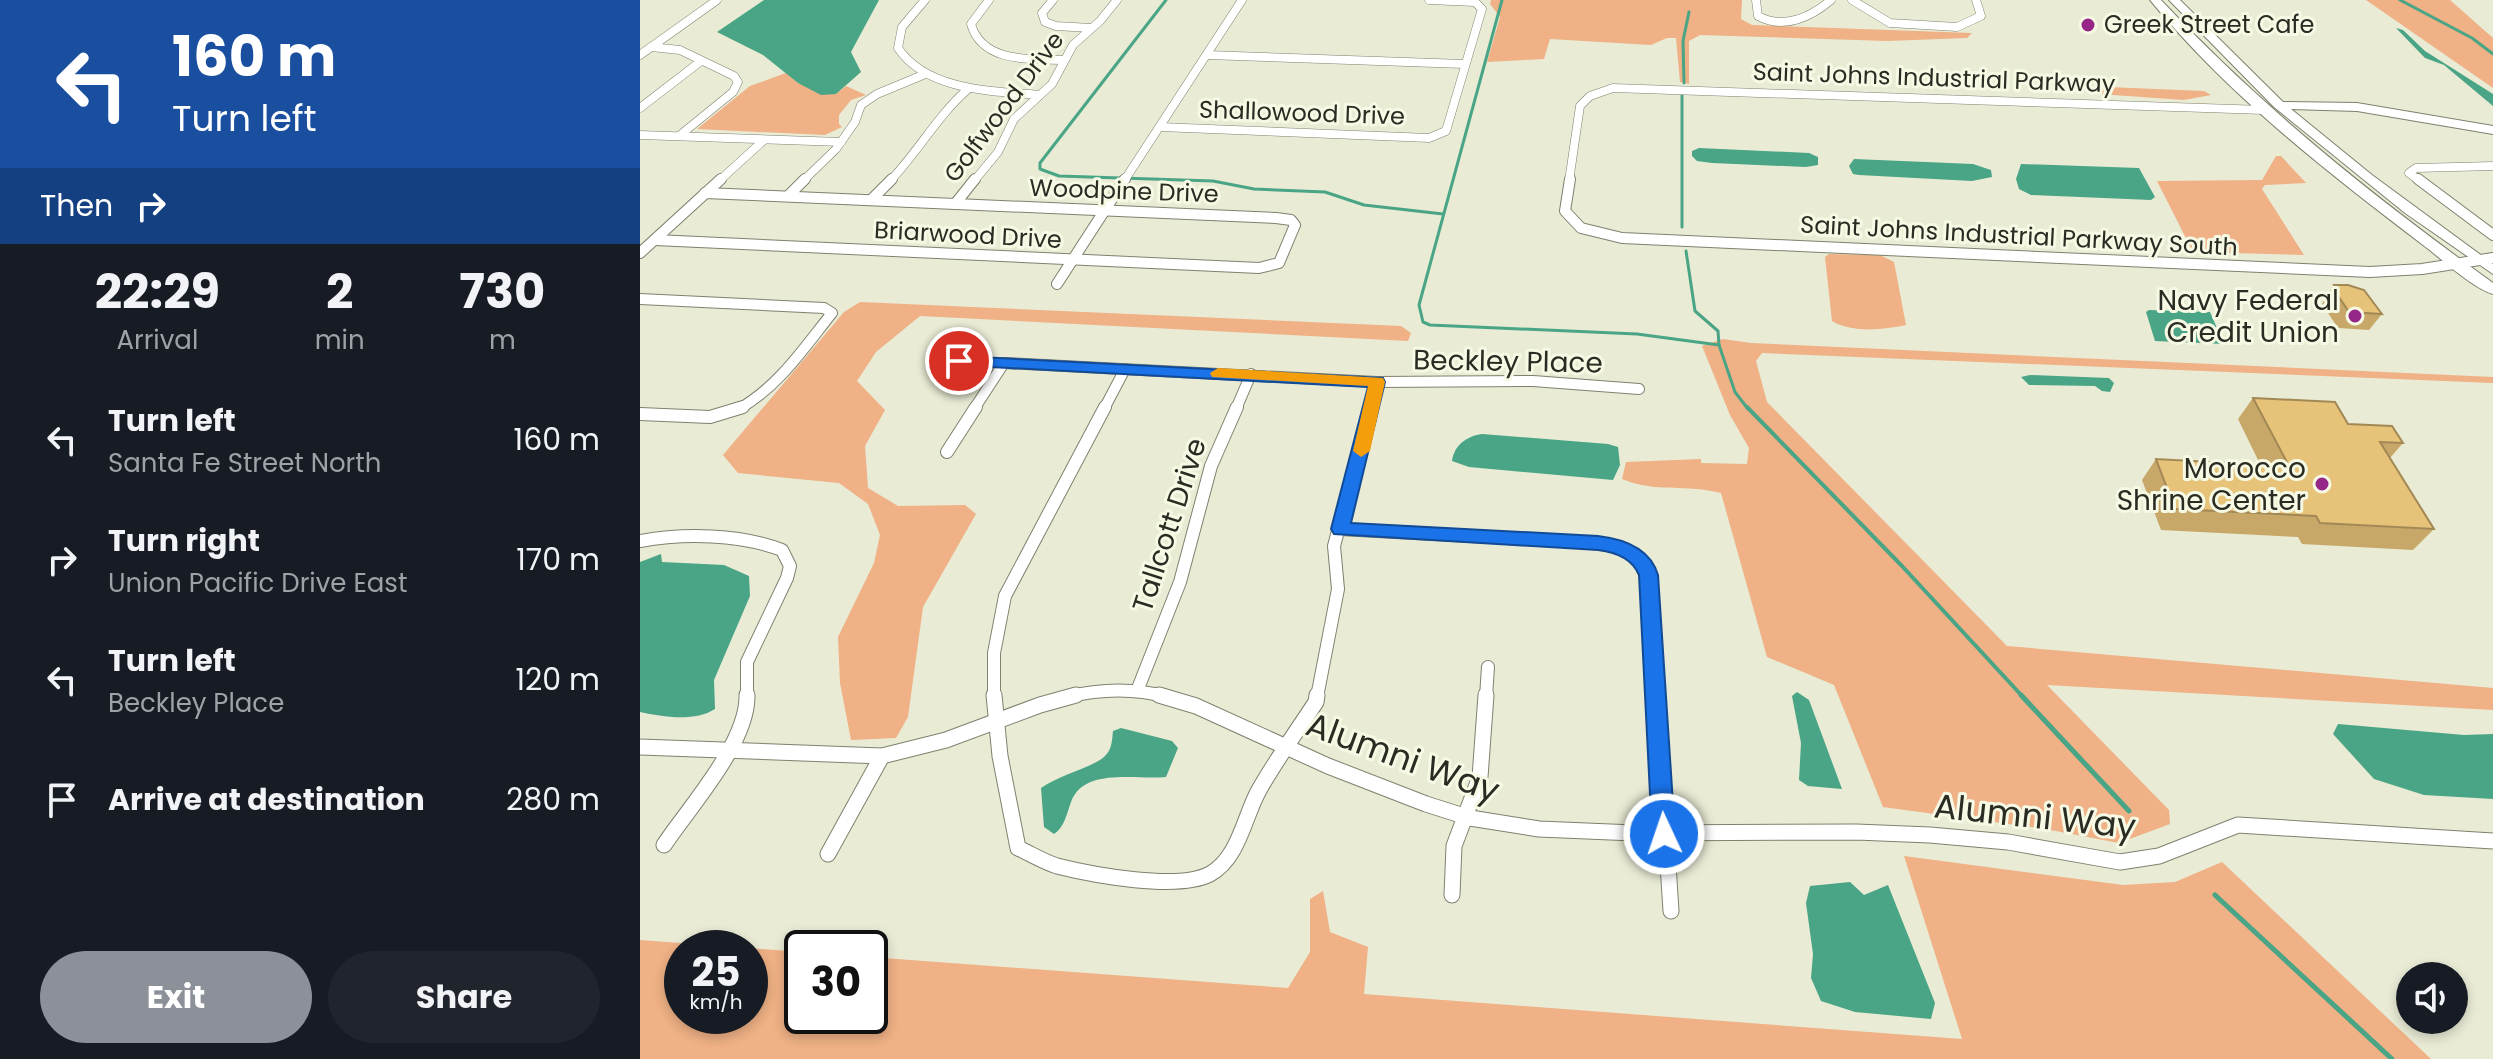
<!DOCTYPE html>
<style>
body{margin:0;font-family:Poppins,sans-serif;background:#20242c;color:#f1f3f6;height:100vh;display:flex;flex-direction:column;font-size:30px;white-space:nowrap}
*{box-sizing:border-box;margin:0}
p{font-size:26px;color:#9ea1a6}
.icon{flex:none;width:44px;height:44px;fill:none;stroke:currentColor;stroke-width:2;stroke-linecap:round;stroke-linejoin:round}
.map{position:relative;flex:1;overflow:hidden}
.panel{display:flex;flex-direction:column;background:#171b24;width:640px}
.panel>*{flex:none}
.guide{background:#1a4fa0;color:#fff;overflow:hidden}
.controls{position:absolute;left:1756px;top:962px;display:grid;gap:16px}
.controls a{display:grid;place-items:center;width:72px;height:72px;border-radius:50%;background:#171b24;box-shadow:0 4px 12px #0003;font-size:40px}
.speed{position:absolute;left:24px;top:930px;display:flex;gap:16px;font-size:40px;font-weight:700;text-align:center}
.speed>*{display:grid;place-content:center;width:104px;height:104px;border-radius:50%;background:#171b24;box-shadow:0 4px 12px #0003;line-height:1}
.speed small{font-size:20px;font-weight:400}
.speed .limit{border:4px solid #111;border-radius:12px;background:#fff;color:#111}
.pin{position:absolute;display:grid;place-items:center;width:68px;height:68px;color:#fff;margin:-34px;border:4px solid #fff;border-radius:50%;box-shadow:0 2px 8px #0007}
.me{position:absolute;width:88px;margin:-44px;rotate:357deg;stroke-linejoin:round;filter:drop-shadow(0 0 6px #0008)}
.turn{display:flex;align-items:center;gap:28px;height:168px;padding:0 40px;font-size:36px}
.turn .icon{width:104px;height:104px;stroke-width:2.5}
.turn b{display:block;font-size:56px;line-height:68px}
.then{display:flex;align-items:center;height:76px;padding:0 40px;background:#0003;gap:16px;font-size:30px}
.eta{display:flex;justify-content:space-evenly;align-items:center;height:136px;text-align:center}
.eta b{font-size:48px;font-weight:700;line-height:56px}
.cta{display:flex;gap:16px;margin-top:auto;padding:16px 40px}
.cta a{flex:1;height:92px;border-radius:48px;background:#8c9099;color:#fff;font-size:32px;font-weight:700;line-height:92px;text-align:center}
.cta a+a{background:#20242c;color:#f1f3f6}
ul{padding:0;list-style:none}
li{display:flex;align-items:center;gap:24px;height:120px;padding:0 40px}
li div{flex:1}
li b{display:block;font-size:30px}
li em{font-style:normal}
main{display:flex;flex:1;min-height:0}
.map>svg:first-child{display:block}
</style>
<main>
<section class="panel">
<div class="guide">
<div class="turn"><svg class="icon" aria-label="left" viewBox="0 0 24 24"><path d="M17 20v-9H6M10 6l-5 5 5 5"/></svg><div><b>160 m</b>Turn left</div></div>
<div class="then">Then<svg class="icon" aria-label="right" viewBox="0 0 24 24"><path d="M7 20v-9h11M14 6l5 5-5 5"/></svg></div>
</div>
<div class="eta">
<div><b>22:29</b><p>Arrival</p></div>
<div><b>2</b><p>min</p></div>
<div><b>730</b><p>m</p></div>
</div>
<ul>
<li><svg class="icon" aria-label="left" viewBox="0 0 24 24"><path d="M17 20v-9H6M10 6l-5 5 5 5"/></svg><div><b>Turn left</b><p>Santa Fe Street North</p></div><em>160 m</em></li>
<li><svg class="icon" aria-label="right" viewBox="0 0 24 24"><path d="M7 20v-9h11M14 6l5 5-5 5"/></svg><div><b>Turn right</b><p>Union Pacific Drive East</p></div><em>170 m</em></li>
<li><svg class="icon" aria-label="left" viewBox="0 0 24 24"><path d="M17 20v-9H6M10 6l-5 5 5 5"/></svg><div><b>Turn left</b><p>Beckley Place</p></div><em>120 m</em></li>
<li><svg class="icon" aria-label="arrive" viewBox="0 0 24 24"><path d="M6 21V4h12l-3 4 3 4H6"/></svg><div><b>Arrive at destination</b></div><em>280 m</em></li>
</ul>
<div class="cta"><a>Exit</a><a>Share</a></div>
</section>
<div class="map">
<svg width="1853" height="1059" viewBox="0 0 1853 1059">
<rect width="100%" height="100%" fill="#e9ebd5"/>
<g fill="#efb185" fill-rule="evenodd">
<path d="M851,0H1102L1101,19L1112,25L1332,33L1327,38L1247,41L1060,35L1049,41V84L1040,82L1036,38H1027L1011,45L910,39L904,59L847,62L860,17L850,4Z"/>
<path d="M1726,0H1810L1853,38V88Z"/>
<path d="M146,73L158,83L196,94L206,86L226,95L211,100L199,115V124L202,127L185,135L57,129L110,86Z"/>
<path d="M1467,87L1564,91L1571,95L1544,100L1459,94L1452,90Z"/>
<path d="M1636,156H1641L1666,183L1625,185L1622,189L1664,255L1556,252L1551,248L1517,181L1622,180Z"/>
<path d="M1189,254L1240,255L1254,262L1266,325C1243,330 1212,333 1192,321L1185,257Z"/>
<path d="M220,302L761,326L771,333L768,341L280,316L236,352L217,381L245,410L225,446L228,488L258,506L325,505L336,514L283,607L268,717L256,738L211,740L200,683L198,637L234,563L240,535L228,504L199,483L98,473L83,455L204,312Z"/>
<path d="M1083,339L1111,343L1853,377V383L1122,353L1116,361L1127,402L1367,646L1853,688V710L1407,685L1529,810L1530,824L1479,843L1405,829L1243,807L1194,685L1127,657L1081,493C1048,484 1014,493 982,479L986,462L1061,459V463L1107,464L1109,448L1090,415L1062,346Z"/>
<path d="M1264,856L1483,885L1535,882L1582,862L1791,1059H0V940L162,952V1016H230V957L648,988L670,952V899L683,891L690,932L728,947L724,994L1322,1039ZM42,948H110V1016H42Z"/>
</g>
<g fill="#49a585">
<path d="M124,0H239L211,52L221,72L196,94L181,95L158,83L123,55L77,32Z"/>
<path d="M1756,28L1763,30L1785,51L1853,94V106L1804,65L1785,58Z"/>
<path d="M1059,148L1169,153L1178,157V165L1166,167L1072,163L1057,161L1052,156V151Z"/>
<path d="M1214,159L1333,164L1351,170L1352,177L1332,181L1219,175L1213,174L1209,166Z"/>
<path d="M1381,164L1499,168L1515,197L1511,200L1391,195L1379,189L1376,179Z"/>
<path d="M1509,310L1570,312L1584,344L1515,341L1506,312Z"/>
<path d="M1390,375L1469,378L1474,383L1470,392L1462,391L1455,386L1389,385L1381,377Z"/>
<path d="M842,434L968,444L978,447L980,465L973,480L829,467L812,461C814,445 827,436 842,434Z"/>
<path d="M21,554L22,562L84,565L109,576L110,596L74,680L75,709C55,722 23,717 0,712V562Z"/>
<path d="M1157,692L1169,700L1202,789L1168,786L1159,780L1161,743L1152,696Z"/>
<path d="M1698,724L1824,735L1853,734V799L1784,795L1734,779L1693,734Z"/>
<path d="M481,728L532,741L538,748L526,777C495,780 444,767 431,802C427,813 424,828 414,834L404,827L401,788C419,775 456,766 465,756C472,749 472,740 473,731Z"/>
<path d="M1210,882L1224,895L1248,885L1295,1003L1291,1019L1215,1012L1181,1001L1171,978L1173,954L1166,903L1170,886Z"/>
</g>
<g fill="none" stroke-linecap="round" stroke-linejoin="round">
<g stroke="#49a585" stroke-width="3">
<path d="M526,0L400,163V169L419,176L573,181L614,189L685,192L724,205L803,214"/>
<path d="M862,0L779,305L783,322L790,325L997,334L1079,345L1095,392L1108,409"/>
<path d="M1760,0L1832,38L1853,54"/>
<path d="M1044,83L1043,41L1049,12"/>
<path d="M1042,95V227"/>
<path d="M1046,251L1055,311L1078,331L1079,345"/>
</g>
<path stroke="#49a585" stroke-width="4" d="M1107,407L1262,566L1383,697"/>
<g stroke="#49a585" stroke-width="5">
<path d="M1381,695L1489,811"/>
<path d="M1575,895L1752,1059"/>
</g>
<g stroke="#7f816e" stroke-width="9">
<g id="street-far3">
<path d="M285,0L262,27L258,48C287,91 352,91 400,95"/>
<path d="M349,0L331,24C342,63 390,59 423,60"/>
<path d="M413,0L402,13L405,22L416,26L451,28"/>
<path d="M1116,0L1118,16C1144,30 1171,17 1191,0"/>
<path d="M1212,0L1250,23L1317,27L1341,16L1336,0"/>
<path d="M11,47L40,50L94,76L98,82L93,92L39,136"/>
<path d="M0,55L77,0"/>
<path d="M567,55L824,64"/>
<path d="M0,108L61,61"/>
<path d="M520,127L789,138L806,131L842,9L835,2L789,0"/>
<path d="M0,135L201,142"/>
<path d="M79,181L124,140"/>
<path d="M163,181L196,149L215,122L221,105L237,94L283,75"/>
<path d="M250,181C278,152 297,116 328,89"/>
<path d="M334,181L358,152L374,119L412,84L433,45L460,21L477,0"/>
<path d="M484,181L602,0"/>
<path d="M929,181L940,106L950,96L973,88L1624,110"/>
<path d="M1780,181L1769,173L1776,168L1853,166"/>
</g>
</g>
<g stroke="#7f816e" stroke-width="12">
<g id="street-far2">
<path d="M930,179L925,211L941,228L982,238L1730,272L1782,269L1853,258"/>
<path d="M1778,179L1853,235"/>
<path d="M148,196L165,179"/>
<path d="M231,200L252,179"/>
<path d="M315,204L335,179"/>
<path d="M15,240L619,268L639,263L655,225L651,220L636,218L65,193"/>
<path d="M0,253L81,179"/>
<path d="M417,284L485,179"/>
<path d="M0,299L184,308L192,313C164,348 139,386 99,409"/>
<path d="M305,364L364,363L737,382L893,381L999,389"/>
<path d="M334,409L364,363"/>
<path d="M464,409L485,369"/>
<path d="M596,409L611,374"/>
<path d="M730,409L737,382"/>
</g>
</g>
<g stroke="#7f816e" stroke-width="14">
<g id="street-far1">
<path d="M0,414L70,417L103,407"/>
<path d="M307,452L336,407"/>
<path d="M700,529L958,543C970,545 984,547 994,555C1019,574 1015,665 1017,697"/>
<path d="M0,541C44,533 100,534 142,550L150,566L147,578L107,662V697"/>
<path d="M497,691L540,582L571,466L597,407"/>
<path d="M354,697V653L365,596L465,407"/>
<path d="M427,697C460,689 494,688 527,697"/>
<path d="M677,697L698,589L694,546L731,407"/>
<path d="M846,697L848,667"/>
</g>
</g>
<g stroke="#7f816e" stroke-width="17">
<g id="street">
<path d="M354,695L360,756L378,848C391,854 404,862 417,866C453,875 538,891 570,874C599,858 604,817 619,790C636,760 657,731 676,702L677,695"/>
<path d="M519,695L556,706L688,766L786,804L830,818L899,829L994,833L1216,832L1290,835L1368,842L1480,862L1519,856L1598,825L1853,841"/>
<path d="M1017,695L1031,911"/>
<path d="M0,747L242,756L306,740L400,705L436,695"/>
<path d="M24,845C50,806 108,743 107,695"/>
<path d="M188,854L242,756"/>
<path d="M812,895L814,846L840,777L846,695"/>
</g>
</g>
<g stroke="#7f816e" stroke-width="2">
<g id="secondary">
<path d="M1510,0H1521C1621,107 1734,197 1853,283V294C1832,288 1802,259 1783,245C1687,172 1587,94 1510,0Z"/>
<path d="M1529,0H1540L1643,102L1717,103L1853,126V134L1717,111L1651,109L1732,175L1853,264V274L1765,213L1634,107Z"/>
</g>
</g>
<use href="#street-far3" stroke="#fff" stroke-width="8"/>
<use href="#street-far2" stroke="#fff" stroke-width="10"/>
<use href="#street-far1" stroke="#fff" stroke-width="12"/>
<use href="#street" stroke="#fff" stroke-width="15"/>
<use href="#secondary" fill="#fff" fill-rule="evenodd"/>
</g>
<g fill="#c7a869">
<path d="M1694,285L1742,314L1729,330L1698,328L1682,304Z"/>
<path d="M1613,398L1708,424L1763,443L1750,458L1794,529L1773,550L1662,544L1658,537L1521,530L1502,480L1516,459L1620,464L1598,419Z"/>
</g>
<g fill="#e7c37a" stroke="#a28855" stroke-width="2">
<path d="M1694,285H1708L1724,290L1742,314L1709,312L1693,288H1696Z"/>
<path d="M1613,398L1695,402L1708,424L1752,426L1763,443L1740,442L1794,529L1680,523L1676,516L1535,509L1516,459L1649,466Z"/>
</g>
<path fill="#1a73e8" stroke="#114b97" stroke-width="2" d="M319,356L743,378L745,382L711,523L958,536C984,539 1010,548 1018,575L1035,834L1032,842L1024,845L1016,842L1012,834L999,575C992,558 975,552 958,550L694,534L691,529L728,387L314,365L312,361Z"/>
<path fill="#f59e0b" d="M578,368L743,378L745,382L730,451L721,457L713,451L728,386L572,377L570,373Z"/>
<g fill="#952788" stroke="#f6f9e3" stroke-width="3">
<circle cx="1448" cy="25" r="8"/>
<circle cx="1715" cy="316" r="8"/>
<circle cx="1682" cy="484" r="8"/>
</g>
<g text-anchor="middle" stroke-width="6" stroke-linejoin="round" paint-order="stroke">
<g font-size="24" fill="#2a2b23" stroke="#f6f9e3" text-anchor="start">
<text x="1464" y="33">Greek Street Cafe</text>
</g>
<g font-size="24" fill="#2a2b23" stroke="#f6f9e3">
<text transform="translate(1294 78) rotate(2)" y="8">Saint Johns Industrial Parkway</text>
<text transform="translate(364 107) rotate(-53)" y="8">Golfwood Drive</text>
<text transform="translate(662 113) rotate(2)" y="8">Shallowood Drive</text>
<text transform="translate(484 191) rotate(2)" y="8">Woodpine Drive</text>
<text transform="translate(328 235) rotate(3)" y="8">Briarwood Drive</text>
<text transform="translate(1379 236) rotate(3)" y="8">Saint Johns Industrial Parkway South</text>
</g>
<g font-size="28" fill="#2a2b23" stroke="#f6f9e3" text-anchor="end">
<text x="1699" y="310">Navy Federal<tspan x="1699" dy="32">Credit Union</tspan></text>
<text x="1666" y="478">Morocco<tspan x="1666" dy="32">Shrine Center</tspan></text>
</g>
<g font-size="28" fill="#2a2b23" stroke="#f6f9e3">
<text transform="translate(868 361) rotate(1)" y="10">Beckley Place</text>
<text transform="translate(529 525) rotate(-72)" y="10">Tallcott Drive</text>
</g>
<g font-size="34" fill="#2a2b23" stroke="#f6f9e3">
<text transform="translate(763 757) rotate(20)" y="12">Alumni Way</text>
<text transform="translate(1395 816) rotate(6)" y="12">Alumni Way</text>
</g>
</g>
</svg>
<div class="controls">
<a><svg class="icon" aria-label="sound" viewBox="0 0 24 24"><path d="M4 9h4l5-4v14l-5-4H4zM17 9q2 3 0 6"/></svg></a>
</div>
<div class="speed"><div>25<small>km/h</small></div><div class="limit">30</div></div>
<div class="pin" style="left:319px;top:361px;background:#d93025"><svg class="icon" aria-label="arrive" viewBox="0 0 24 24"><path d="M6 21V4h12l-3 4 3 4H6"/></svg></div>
<svg class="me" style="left:1024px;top:834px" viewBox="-20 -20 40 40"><circle r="17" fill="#1a73e8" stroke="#fff" stroke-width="3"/><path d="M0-11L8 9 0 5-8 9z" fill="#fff"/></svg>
</div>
</main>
